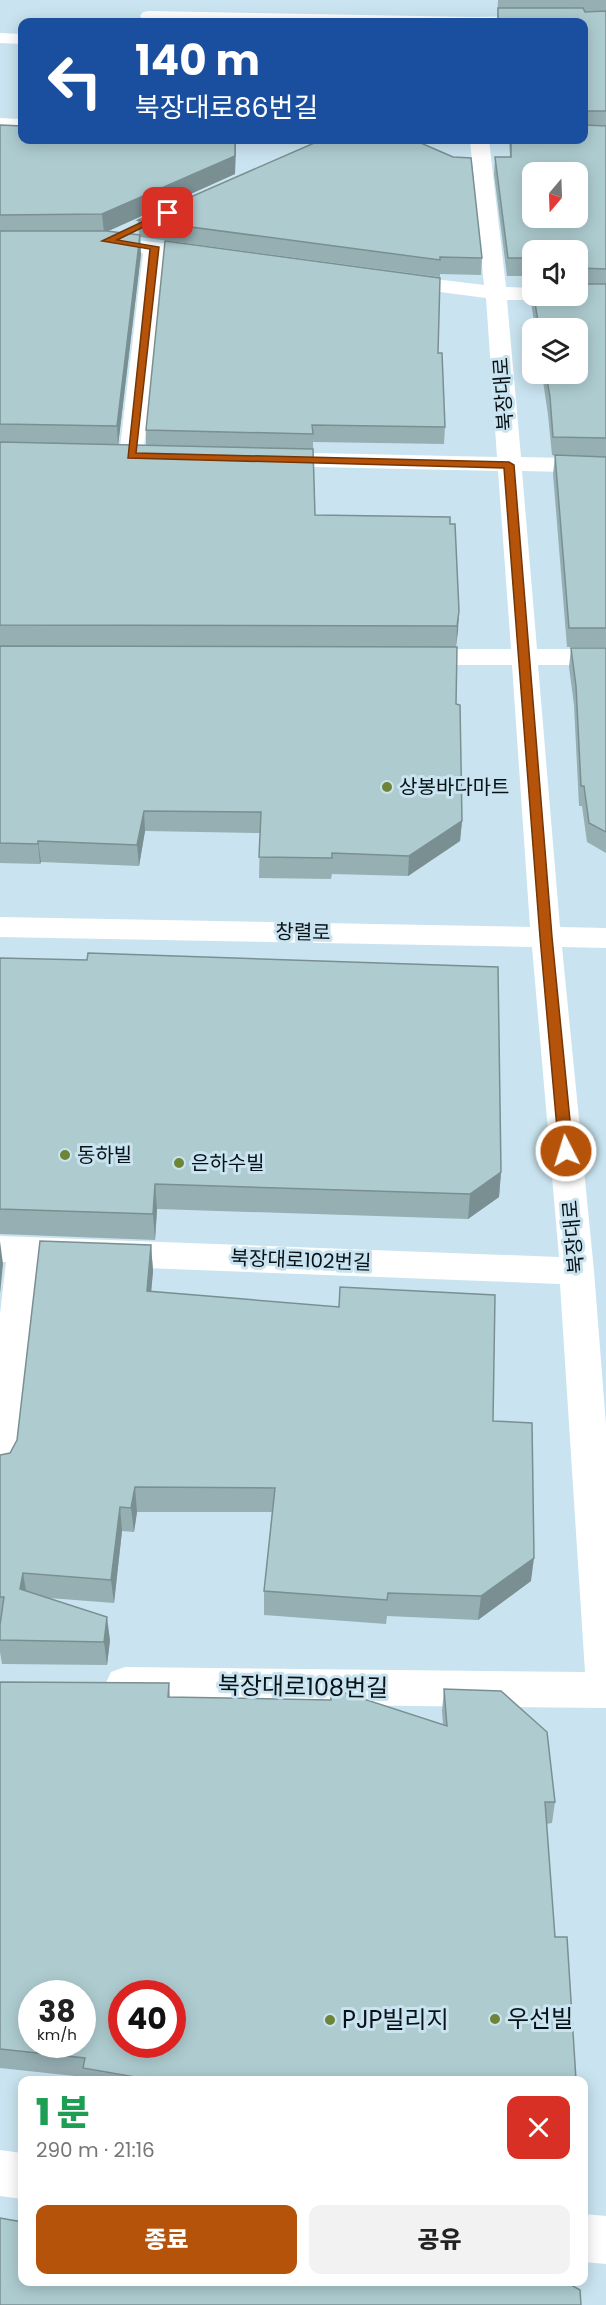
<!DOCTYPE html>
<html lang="ko">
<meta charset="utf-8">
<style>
body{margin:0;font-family:Poppins,"Noto Sans KR",sans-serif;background:#f2f2f2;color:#222;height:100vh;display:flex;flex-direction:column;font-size:22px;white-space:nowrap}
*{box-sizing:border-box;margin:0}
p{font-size:20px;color:#767676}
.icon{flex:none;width:33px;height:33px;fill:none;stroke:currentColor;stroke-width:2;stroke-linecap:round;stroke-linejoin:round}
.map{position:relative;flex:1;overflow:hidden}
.drawer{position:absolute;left:18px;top:2076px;width:570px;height:210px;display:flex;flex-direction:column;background:#fff;border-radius:12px;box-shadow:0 3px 15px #0003}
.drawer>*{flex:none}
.banner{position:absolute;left:18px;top:18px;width:570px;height:126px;border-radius:12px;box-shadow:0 3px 15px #0003;background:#1a4fa0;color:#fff;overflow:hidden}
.needle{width:39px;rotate:199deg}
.fabs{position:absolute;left:522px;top:162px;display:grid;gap:12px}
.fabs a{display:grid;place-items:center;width:66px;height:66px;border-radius:12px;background:#fff;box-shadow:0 3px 15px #0003;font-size:30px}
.speed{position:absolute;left:18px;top:1980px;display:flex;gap:12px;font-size:30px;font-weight:700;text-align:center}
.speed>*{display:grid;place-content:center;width:78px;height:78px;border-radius:50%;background:#fff;box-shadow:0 3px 15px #0003;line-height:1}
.speed small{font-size:15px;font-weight:400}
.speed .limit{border:9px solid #d22;background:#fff;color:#111}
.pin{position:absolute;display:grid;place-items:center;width:51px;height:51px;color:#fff;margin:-26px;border-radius:12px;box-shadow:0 3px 9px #0006}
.me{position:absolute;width:66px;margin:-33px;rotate:355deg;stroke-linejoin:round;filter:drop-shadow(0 0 4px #0008)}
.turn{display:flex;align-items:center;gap:21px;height:126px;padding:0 18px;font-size:27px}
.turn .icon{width:78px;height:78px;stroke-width:2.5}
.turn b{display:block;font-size:42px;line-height:51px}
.round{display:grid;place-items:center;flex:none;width:63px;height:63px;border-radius:12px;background:#f2f2f2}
.overview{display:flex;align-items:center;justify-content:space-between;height:102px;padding:0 18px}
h1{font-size:36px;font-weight:800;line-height:45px;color:#1e9e55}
.primary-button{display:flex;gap:12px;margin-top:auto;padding:12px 18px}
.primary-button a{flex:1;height:69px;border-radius:12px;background:#b45309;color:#fff;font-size:24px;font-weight:800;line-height:69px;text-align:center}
.primary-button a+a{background:#f2f2f2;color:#222}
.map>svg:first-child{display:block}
</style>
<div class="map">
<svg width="606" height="2305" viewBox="0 0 606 2305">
<rect width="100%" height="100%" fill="#c9e4f0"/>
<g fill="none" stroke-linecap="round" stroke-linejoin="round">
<g fill="#fff" fill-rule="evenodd">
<path d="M149,11L472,17L606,15V25L584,26V22H211L143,20L140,16L143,12Z"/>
<path d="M0,33L22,34V44L0,43Z"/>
<path d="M0,118L22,119V131L0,130Z"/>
<path d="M470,140H489L506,287L532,288V296H542L532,300H507L521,457L606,459V473L522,471L537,649H606V665H538L560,927L606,928V948L562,947L594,1271L606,1425V1708L125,1703L111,1698L105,1685L111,1672L125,1667L585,1672L560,1284L41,1264L19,1464L13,1475L0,1479V1314L6,1262H0V1236L559,1257L532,947L0,937V917L530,927L512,665H413L404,663L400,657L404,651L413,649H511L498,471L269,466L261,464L257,459L261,454L269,452L497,457L486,298L394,286L386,285L383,280L386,275L394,274L484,285Z"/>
<path d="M97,235L209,249L216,251L220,255L216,259L209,261L164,256L143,456L139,461L131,463L123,461L119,456L143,253L90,245L87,241L90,237Z"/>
<path d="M0,2150L22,2153V2199L0,2196Z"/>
<path d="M584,2214L606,2216V2264L584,2262Z"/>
</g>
</g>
<g fill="#96afb3" fill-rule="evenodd">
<path d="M498,0H606V647H567L553,474L555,456L552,455L548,415L542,374H578V328H535L531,302L532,286H529L528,276H507L494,174L495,157H510L509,140H584V22H497ZM532,250H578V296H532Z"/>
<path d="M0,125L236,140L235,174L108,231L139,235L138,220L482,258L481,275L440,274V277L140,237L141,254L118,445H146V430L438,353L445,427L444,444L313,442L315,515L450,524L459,611L456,647L0,646Z"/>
<path d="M0,646L456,704L462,821L460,841L408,876L332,874L331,879L259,878L260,833L145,831L139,866L41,862L40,864L0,863Z"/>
<path d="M571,648H606V853L587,842L582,806H579L574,705L569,667Z"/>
<path d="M0,958L501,1172L499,1197L468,1219L157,1209L155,1240L0,1234Z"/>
<path d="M151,1245L153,1271L151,1292L493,1421L531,1581L478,1620L387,1616L386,1624L264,1615V1591L272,1512H137L134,1532L122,1531L114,1603L49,1598L110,1640L107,1665L2,1664L0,1652V1455L10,1453Z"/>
<path d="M0,1682L169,1683L170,1697L443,1724L442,1711L444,1689L555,1802L552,1823L546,1824L555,1937L576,2080H85L84,2077L0,2068Z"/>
</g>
<g fill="#7a8f92">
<path d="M236,140L235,174L104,233L102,214Z"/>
<path d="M140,235L141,254L118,446L117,426Z"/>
<path d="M459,611L458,632L456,647L457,626Z"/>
<path d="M144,811L145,831L139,866L137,845Z"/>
<path d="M462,821L460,841L408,876L409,856Z"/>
<path d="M38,841L41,862L40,864L38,844Z"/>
<path d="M501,1172L499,1197L468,1219L470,1194Z"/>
<path d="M155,1184L157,1209L155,1240L153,1214Z"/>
<path d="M0,1241L3,1264L0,1294Z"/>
<path d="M151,1245L153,1271L149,1316L147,1291Z"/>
<path d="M135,1487L137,1512L134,1532L131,1508Z"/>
<path d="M120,1507L122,1531L114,1603L111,1580Z"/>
<path d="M534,1558L531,1581L478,1620L481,1596Z"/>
<path d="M23,1573L27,1597L20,1589Z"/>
<path d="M107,1617L110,1640L107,1665L104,1642Z"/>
</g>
<g fill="#aeccd0" stroke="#7a8f92" stroke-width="1.5" fill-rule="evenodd">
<path d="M498,8H583L585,12L606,11V111H584V117V22H498Z"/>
<path d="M0,125L22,126V140H235V156L102,214L0,215Z"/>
<path d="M584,125L606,126V269L580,268L578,275V250H532V268H531L530,258H508L495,157H511V140H584ZM532,172H578V218H532Z"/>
<path d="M321,140H414L453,157L471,158L482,258L440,257V260L138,220Z"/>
<path d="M0,231H106L140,235L117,426L0,424Z"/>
<path d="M165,241L440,278L438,353H442L445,427L312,425L313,434L146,430Z"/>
<path d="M578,284H606V438L553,437L550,397L546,374H578V328H539L534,296H578Z"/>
<path d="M0,442L313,449L315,515L450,517V524H455L459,611L457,626L0,625Z"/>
<path d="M555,455L606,457V628H569Z"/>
<path d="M0,646L457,647L456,704L460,705L462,821L409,856L332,853V858L259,857L261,812L144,811L137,845L38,841V844L0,843Z"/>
<path d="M571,648H606V832L589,823L584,786H581L576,686Z"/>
<path d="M88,953L498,967L501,1172L470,1194L155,1184L153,1214L0,1209V958L87,960Z"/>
<path d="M40,1241L151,1245L147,1291L339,1307L340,1287L495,1295L493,1421L532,1423L534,1558L481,1596L388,1593L387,1600L264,1591L275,1488L135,1487L131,1508L120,1507L111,1580L23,1573L20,1589L107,1617L104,1642L0,1640V1625L4,1597H0V1455L10,1453L17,1440Z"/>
<path d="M0,1682L169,1683L168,1697L331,1700L330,1688L447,1726L444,1689L501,1691L547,1732L555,1802H545L555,1937H567L576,2080H152L83,2068L85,2058L0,2049ZM32,1994H82V2044H32ZM122,1994H172V2044H122Z"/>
<path d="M0,2218L22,2222V2282H566L580,2290L581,2305H0Z"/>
</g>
<path fill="#b45309" stroke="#753606" stroke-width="1.5" d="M165,211L172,213L117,240L159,247L136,453L509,462L514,465L552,937L573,1151L571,1155H561L559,1151L540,937L504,468L128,458L150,249L102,241Z"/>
<g fill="#6e8436" stroke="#c9e4f0" stroke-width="2">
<circle cx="387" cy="787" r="6"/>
<circle cx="65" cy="1155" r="6"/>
<circle cx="179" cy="1163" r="6"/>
<circle cx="495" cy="2019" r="6"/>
<circle cx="330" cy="2020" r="6"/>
</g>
<g text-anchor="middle" stroke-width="6" stroke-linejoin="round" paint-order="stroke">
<g font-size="20" fill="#081216" stroke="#c9e4f0">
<text transform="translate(503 394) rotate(-94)" y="7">북장대로</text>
<text transform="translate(303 932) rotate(1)" y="7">창렬로</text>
<text transform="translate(573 1237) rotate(-95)" y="7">북장대로</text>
<text transform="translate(301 1260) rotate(2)" y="7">북장대로102번길</text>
</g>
<g font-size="20" fill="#081216" stroke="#c9e4f0" text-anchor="start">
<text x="399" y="794">상봉바다마트</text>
<text x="77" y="1162">동하빌</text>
<text x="191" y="1170">은하수빌</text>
</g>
<g font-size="24" fill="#081216" stroke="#c9e4f0">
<text transform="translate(303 1687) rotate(1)" y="8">북장대로108번길</text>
</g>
<g font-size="24" fill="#081216" stroke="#c9e4f0" text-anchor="start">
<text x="507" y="2027">우선빌</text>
<text x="342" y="2028">PJP빌리지</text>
</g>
</g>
</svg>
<div class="fabs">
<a><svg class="needle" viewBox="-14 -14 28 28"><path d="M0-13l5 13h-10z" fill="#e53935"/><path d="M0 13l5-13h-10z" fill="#767676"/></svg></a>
<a><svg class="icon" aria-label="sound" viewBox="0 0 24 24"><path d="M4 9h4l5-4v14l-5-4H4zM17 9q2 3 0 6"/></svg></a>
<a><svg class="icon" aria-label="layers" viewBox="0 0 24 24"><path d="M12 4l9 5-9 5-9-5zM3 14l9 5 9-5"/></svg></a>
</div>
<div class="speed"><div>38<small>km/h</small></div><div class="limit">40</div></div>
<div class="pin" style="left:168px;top:213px;background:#d93025"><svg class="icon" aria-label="arrive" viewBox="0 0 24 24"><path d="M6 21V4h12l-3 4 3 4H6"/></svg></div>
<svg class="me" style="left:566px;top:1151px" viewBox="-20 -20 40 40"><circle r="17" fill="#b45309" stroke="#fff" stroke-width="3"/><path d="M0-11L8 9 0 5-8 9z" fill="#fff"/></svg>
<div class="banner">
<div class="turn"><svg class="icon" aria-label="left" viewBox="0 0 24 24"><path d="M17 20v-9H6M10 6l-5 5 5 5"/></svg><div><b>140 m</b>북장대로86번길</div></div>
</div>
<section class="drawer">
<div class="overview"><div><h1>1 분</h1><p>290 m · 21:16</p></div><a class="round" style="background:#d93025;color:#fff"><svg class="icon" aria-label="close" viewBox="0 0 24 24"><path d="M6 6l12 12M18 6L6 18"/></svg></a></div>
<div class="primary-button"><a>종료</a><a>공유</a></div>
</section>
</div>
